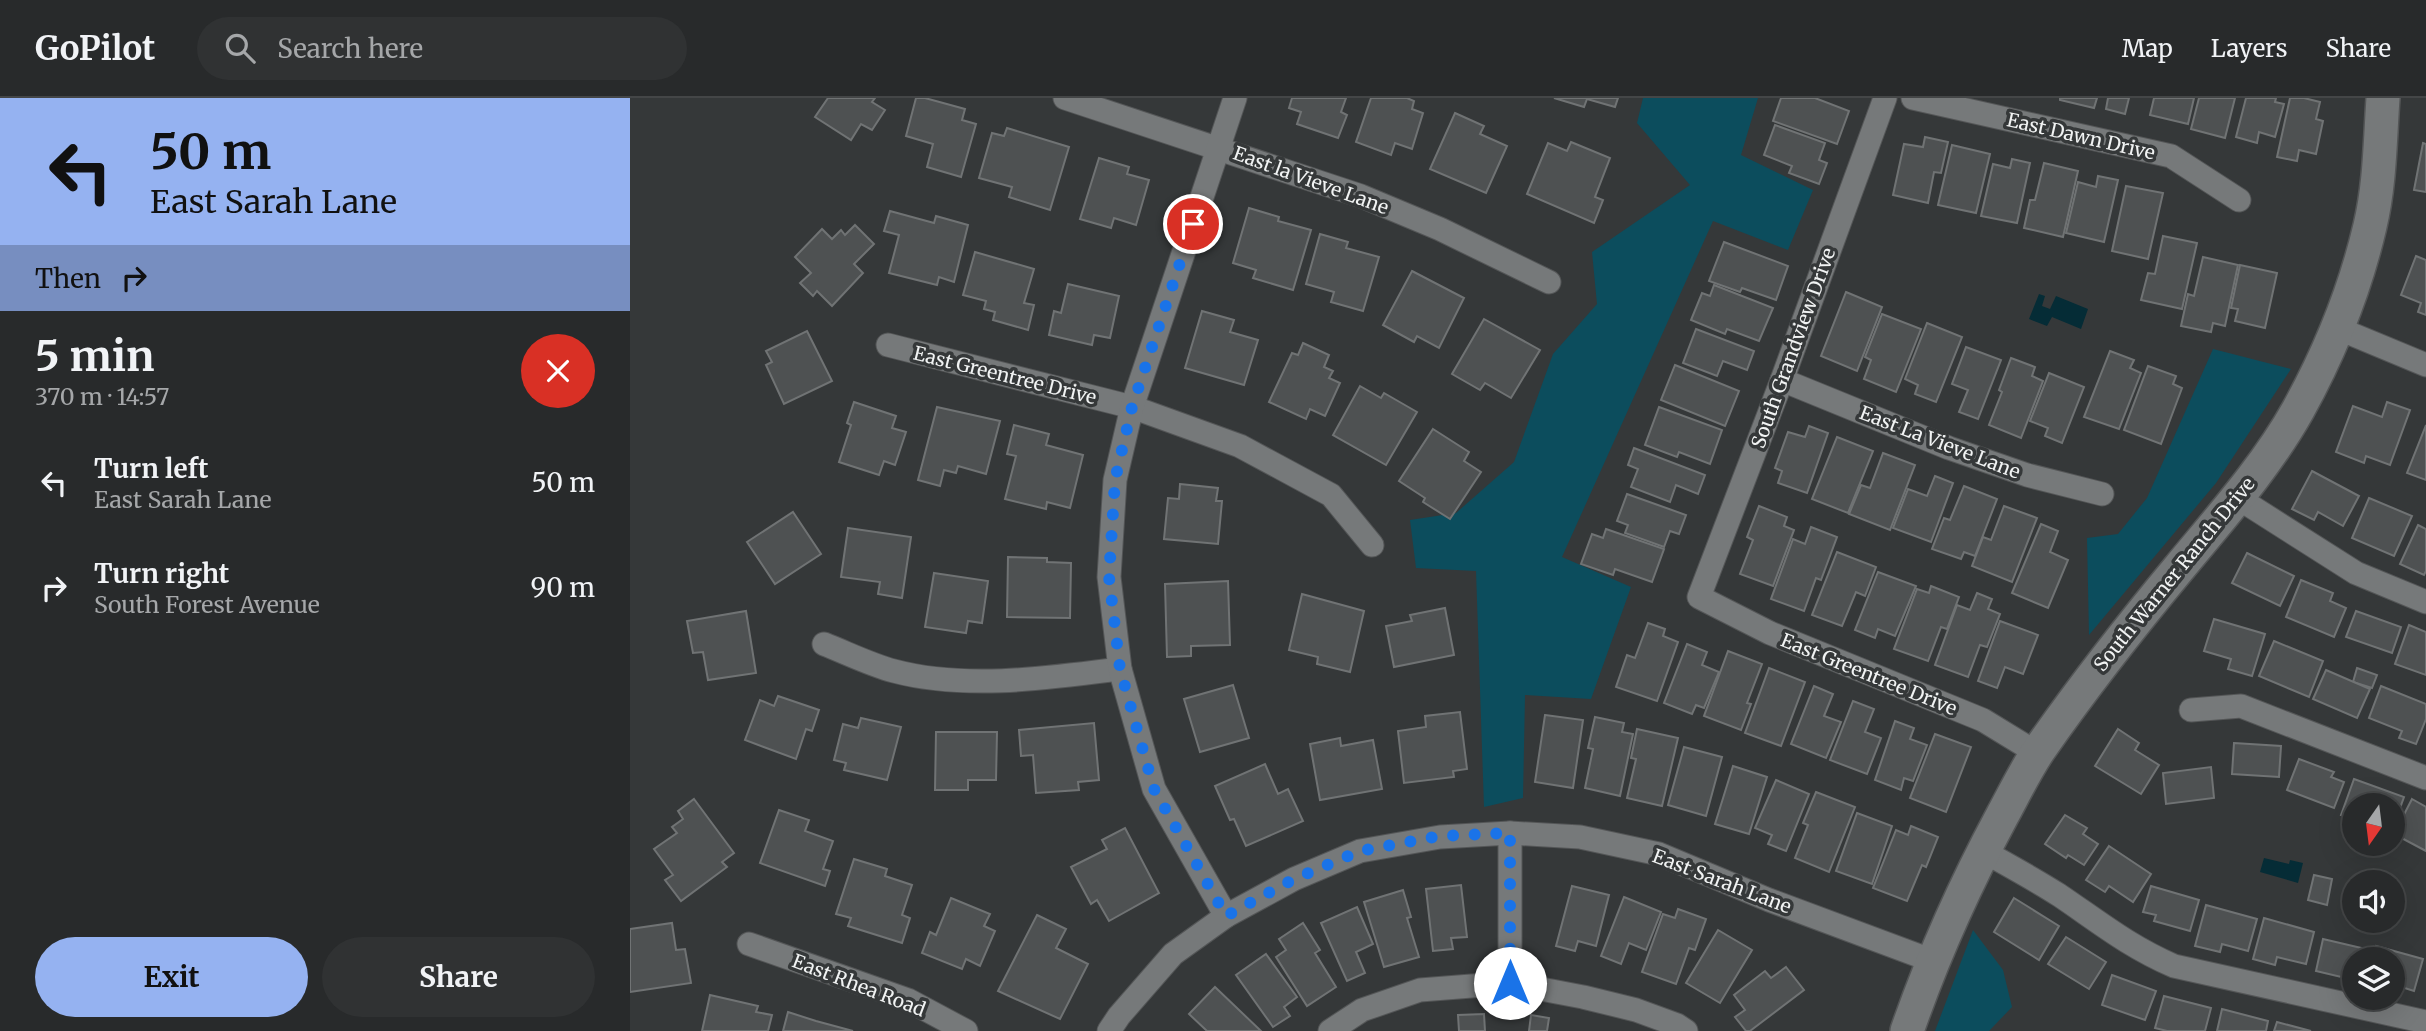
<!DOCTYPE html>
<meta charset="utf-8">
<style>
body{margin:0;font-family:Merriweather,serif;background:#303233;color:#f1f3f6;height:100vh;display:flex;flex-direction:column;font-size:26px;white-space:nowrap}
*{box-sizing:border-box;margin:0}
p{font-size:23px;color:#a5a7a9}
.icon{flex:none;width:38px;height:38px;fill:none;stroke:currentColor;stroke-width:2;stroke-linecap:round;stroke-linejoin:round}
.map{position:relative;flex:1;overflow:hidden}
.sheet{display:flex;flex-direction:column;background:#282a2b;width:630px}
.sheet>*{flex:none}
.top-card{background:#95b2f1;color:#111;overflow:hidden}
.needle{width:46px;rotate:194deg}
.fabs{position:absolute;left:1712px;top:695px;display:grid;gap:14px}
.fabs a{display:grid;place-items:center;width:63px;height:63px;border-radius:50%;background:#282a2b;box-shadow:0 7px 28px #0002,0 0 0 2px #444647;font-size:35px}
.pin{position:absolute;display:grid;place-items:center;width:60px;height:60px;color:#fff;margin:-30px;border:4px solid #fff;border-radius:50%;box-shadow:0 2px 7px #0007}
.me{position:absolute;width:77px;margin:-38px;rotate:0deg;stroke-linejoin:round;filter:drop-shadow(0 0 5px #0008)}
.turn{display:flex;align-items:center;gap:24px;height:147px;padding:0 35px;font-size:32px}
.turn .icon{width:91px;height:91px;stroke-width:2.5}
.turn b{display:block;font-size:49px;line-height:60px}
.then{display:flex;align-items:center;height:66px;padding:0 35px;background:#0003;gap:14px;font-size:26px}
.round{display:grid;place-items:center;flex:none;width:74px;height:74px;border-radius:37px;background:#303233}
.summary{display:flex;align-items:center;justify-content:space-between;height:119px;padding:0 35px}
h1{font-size:42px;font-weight:700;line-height:52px}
.button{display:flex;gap:14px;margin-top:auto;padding:14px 35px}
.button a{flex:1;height:80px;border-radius:42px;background:#95b2f1;color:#111;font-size:28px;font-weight:700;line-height:80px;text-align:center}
.button a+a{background:#303233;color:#f1f3f6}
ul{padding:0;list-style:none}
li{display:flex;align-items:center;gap:21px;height:105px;padding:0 35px}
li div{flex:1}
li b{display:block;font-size:26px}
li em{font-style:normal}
header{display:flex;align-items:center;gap:42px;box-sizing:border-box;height:98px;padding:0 35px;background:#282a2b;border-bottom:2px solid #444647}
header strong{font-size:33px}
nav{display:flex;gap:38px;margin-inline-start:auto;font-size:24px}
.search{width:490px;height:63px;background:#303233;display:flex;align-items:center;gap:18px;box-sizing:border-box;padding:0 24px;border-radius:38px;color:#a5a7a9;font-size:26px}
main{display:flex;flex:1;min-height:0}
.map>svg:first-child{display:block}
</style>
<header>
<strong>GoPilot</strong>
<div class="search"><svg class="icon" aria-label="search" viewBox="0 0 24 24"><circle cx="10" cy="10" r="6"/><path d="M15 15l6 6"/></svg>Search here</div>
<nav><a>Map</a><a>Layers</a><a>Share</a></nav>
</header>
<main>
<section class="sheet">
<div class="top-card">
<div class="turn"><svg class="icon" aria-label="left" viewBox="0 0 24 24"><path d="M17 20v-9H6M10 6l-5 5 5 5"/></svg><div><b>50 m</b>East Sarah Lane</div></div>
<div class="then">Then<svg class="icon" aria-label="right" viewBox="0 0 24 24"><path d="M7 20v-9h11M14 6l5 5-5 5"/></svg></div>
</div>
<div class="summary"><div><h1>5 min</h1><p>370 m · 14:57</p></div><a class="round" style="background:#d93025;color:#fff"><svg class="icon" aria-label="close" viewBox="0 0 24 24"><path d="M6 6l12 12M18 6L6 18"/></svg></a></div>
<ul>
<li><svg class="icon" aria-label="left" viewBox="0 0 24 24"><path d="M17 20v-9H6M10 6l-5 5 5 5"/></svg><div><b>Turn left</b><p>East Sarah Lane</p></div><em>50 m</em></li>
<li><svg class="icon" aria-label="right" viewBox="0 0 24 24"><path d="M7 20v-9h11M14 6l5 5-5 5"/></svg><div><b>Turn right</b><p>South Forest Avenue</p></div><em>90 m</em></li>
</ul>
<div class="button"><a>Exit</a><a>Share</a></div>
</section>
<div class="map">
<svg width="1796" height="933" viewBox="0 0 1796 933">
<rect width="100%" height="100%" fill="#353839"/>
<g fill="#0c4d5d">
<path d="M1013,0H1128L1111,57L1183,92L1158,152L1083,123L932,459L1001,489L961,601L895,597L893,700L854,709L846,473L786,470L780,422L826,415L884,364L923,256L967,206L962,154L1060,87L1007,25Z"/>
<path d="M1583,251L1661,271L1586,385L1459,537L1457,440L1488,436L1517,400Z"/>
<path d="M1343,832L1373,872L1382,909L1359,933H1305Z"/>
</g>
<g fill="#052c36">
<path d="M1409,196L1415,198L1412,208L1420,211L1426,198L1458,211L1451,231L1422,219L1417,228L1399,221Z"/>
<path d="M1634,760L1659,766L1660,762L1673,765L1668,785L1630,774Z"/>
</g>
<g fill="#4e5152" stroke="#707374" stroke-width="2">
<path d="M198,0H245L242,4L255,12L242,32L231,26L221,42L185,19Z"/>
<path d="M286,0H295L335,11L332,22L346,26L331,79L297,69L303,46L276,38Z"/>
<path d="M662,0H716L711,14L717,17L708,40L667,26L671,14L659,10Z"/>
<path d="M741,0H777L784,3L782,11L793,15L782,51L765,45L761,57L726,44Z"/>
<path d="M924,0H988L985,9L957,1L954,9Z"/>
<path d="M1151,0H1185L1219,13L1207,46L1143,23Z"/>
<path d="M1430,0H1467L1464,10L1430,2Z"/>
<path d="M1478,0H1499L1495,16L1476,11Z"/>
<path d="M1524,0H1564L1558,26L1520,17Z"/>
<path d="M1569,0H1605L1595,40L1561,31Z"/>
<path d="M1616,0H1646L1645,4L1654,6L1645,39L1629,34L1627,45L1606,39Z"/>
<path d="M1660,0H1674L1690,4L1686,21L1693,23L1686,56L1669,52L1667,63L1647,59Z"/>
<path d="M825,15L854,28L850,36L877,48L856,95L800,71Z"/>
<path d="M1145,27L1195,45L1189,62L1197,65L1189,86L1159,75L1162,68L1134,57Z"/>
<path d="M377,30L439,49L420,112L379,99L382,89L349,80L362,35L374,38Z"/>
<path d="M1295,39L1318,44L1311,75L1304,74L1298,105L1263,97L1274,46L1293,49Z"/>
<path d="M941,44L980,60L965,99L973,102L964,125L897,96L918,45L937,53Z"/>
<path d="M1793,45L1796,46V94L1784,92Z"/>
<path d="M1322,47L1360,56L1346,115L1308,107Z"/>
<path d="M469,60L499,69L497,76L519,82L506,127L484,120L481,130L450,121Z"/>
<path d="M1382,61L1400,65L1387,125L1351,118L1363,66L1380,70Z"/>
<path d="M1414,65L1448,73L1433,139L1394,130L1400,102H1405Z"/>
<path d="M1468,78L1488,82L1474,144L1436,135L1448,84L1466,89Z"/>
<path d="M1496,88L1533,95L1518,161L1482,153Z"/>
<path d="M619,110L649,119L648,123L681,132L663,192L623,180L626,172L603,165Z"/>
<path d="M260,113L304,125L306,118L338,127L324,184L309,179L307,187L259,175L269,137L254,133Z"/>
<path d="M225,127L244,146L224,166L233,175L202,208L187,193L183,198L170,185L181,175L165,159L192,131L202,141L211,132L215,137Z"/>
<path d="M690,136L718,144L716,150L749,159L733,213L701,204L704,194L676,186Z"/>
<path d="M1533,138L1567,145L1552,211L1511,202L1518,175L1525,176Z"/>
<path d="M1094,144L1158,168L1146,202L1112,190L1110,194L1079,183Z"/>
<path d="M345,154L404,171L394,205L404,207L398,232L363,222L365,214L354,211L356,203L333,197Z"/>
<path d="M1786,158L1796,162V217L1788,214L1791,205L1771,197Z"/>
<path d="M1573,159L1608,167L1595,228L1583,225L1581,234L1551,228L1558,196L1564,198Z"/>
<path d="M1610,167L1647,175L1635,230L1605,223L1608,211L1601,210Z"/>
<path d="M782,173L834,200L809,250L787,238L784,244L753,227Z"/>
<path d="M438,186L489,198L480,240L464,237L462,247L419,237L424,213L431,215Z"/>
<path d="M1084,187L1143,210L1129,243L1097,231L1095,236L1061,222L1072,195L1080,198Z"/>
<path d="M1216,194L1252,209L1227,273L1191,258Z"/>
<path d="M572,213L604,222L600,234L628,242L614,287L555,270Z"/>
<path d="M1252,216L1291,231L1266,294L1234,281L1241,262L1235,259Z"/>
<path d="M854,221L910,252L881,300L855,285L850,292L822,276Z"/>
<path d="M1297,225L1332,239L1306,304L1285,296L1288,287L1275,281Z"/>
<path d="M1066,231L1124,253L1117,272L1093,263L1087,278L1053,265Z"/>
<path d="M177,233L202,283L154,306L136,267L142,264L136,253Z"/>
<path d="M673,245L699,257L694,269L703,273L699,280L710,285L695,318L680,311L676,321L639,304L662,255L668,257Z"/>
<path d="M1336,249L1371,262L1348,321L1329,314L1338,292L1322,286Z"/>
<path d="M1480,253L1504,262L1500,270L1511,275L1489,331L1454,319Z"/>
<path d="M1381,260L1405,269L1402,278L1413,283L1391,340L1359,327L1372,294L1369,292Z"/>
<path d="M1045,267L1109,293L1095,328L1031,302Z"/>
<path d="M1518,268L1546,278L1543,286L1552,290L1531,346L1494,332Z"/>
<path d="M1419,275L1454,289L1432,345L1415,338L1418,330L1400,323Z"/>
<path d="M730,288L751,300L754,295L787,314L756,367L703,337Z"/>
<path d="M224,304L266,318L262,330L276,334L265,367L254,363L249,377L209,364L221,327L217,325Z"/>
<path d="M1757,304L1780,312L1760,367L1736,358L1734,365L1706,354L1723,308L1752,319Z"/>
<path d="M307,309L370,323L356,376L328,368L326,375L314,372L310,388L288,382Z"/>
<path d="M1029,309L1092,332L1080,366L1049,354L1047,359L1015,347Z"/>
<path d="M384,327L419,336L416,347L453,357L440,410L417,404L416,411L375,401L386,358L377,356Z"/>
<path d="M1796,327V382L1777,375Z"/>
<path d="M1179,328L1198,335L1177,395L1148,385L1152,373L1145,370L1158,334L1175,339Z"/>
<path d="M803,331L839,354L834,363L851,374L820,421L793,404L795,400L769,383Z"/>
<path d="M1207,339L1243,353L1218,415L1182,401Z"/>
<path d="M1004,350L1075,377L1068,396L1046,387L1040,404L1001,389L1008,371L998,367Z"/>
<path d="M1253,355L1285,367L1260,432L1219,416L1231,387L1240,390Z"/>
<path d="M1682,373L1729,398L1713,428L1688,414L1684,422L1662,411Z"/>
<path d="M1305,378L1323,385L1301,444L1263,430L1278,391L1297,398Z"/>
<path d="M550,386L588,390L586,403H592L588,446L534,441L538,400L549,401Z"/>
<path d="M1334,388L1367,401L1345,458L1334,454L1331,461L1302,451L1314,420L1320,422Z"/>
<path d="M997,396L1056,417L1049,436L1040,433L1034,449L995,435L998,427L987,423Z"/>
<path d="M1739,400L1782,418L1764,458L1722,440Z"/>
<path d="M1129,408L1157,419L1154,428L1164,432L1143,488L1110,476L1123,442L1117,439Z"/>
<path d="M1374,408L1407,420L1382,484L1342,468L1353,439L1361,442Z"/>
<path d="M163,414L191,456L145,486L117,444Z"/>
<path d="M1411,426L1428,433L1420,454L1438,462L1418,510L1382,495Z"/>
<path d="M1788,427L1796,431V473L1794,477L1770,466Z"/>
<path d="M1181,429L1207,439L1191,482L1186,480L1174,513L1141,501L1163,441L1175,446Z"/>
<path d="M218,430L281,439L272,500L248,496L250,484L211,479Z"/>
<path d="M976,431L1034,451L1022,484L985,471L983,477L951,466L962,436L973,440Z"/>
<path d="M1207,454L1246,469L1235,498L1226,494L1212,528L1182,517Z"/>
<path d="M1617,455L1664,478L1650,508L1602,485Z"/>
<path d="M378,459L417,460V464L441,465L440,520L377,519Z"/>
<path d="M1248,474L1286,488L1265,538L1248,531L1245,540L1225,532Z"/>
<path d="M304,475L358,483L352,525L338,523L336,535L295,529Z"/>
<path d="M1671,482L1703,495L1700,503L1716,510L1704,539L1656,519Z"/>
<path d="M598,483L600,547L561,548V558L537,559L535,486Z"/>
<path d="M1301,488L1329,499L1317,531L1311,529L1298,563L1264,551L1287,491L1299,495Z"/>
<path d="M1347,495L1362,501L1358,511L1370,516L1357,549L1350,547L1338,579L1305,567L1327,507L1340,512Z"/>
<path d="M672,496L734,513L720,574L687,566L688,559L659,552Z"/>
<path d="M815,510L824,557L764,569L756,528L782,523L780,517Z"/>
<path d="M116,513L126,575L78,582L73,554L63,555L57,523Z"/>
<path d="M1726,513L1771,529L1762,555L1716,539Z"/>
<path d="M1584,521L1635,536L1622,578L1598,571L1601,561L1574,553Z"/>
<path d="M1370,523L1408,537L1393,576L1375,569L1367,590L1348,583Z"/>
<path d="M1018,525L1035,531L1033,538L1048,544L1027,603L986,589L997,557L1005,560Z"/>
<path d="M1779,527L1796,534V577L1765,566Z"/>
<path d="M1644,543L1693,563L1679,599L1629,578Z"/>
<path d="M1057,546L1077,554L1072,567L1089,574L1074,610L1066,607L1062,616L1034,605Z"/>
<path d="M1098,553L1132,566L1117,605L1121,606L1111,632L1074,618Z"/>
<path d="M1139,570L1175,584L1151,648L1115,635Z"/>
<path d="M1727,570L1747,577L1742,590L1723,584Z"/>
<path d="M1696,572L1740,591L1727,620L1683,601Z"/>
<path d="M603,587L619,640L570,654L554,601Z"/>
<path d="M1184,588L1203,596L1194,618L1211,624L1196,660L1161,646Z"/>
<path d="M1751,588L1796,606V621L1786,646L1769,640L1772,633L1739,620Z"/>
<path d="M148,598L189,612L182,633L176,631L166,661L115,642L130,602L144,608Z"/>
<path d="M1223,603L1244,611L1235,634L1251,640L1237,676L1200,662Z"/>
<path d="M830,614L837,671L823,673L824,679L774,685L768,633L796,629L795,618Z"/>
<path d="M915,617L953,622L943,690L905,684Z"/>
<path d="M965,619L994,625L992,634L1003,636L990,698L955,690L963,651L958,650Z"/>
<path d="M231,620L271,629L257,682L214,672L216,665L204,662L213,626L228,630Z"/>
<path d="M1265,623L1284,630L1280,641L1297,647L1283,683L1274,680L1271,692L1245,682Z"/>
<path d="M464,625L469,682L448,684L449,692L406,695L403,657L391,658L389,632Z"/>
<path d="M1007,631L1048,640L1032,708L997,700L1006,661L1001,660Z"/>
<path d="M1488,631L1509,645L1505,652L1529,667L1511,696L1465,668Z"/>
<path d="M306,634H367L366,682H338V692H305Z"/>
<path d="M1305,636L1341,649L1316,714L1280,700Z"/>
<path d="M710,640L711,648L743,642L752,691L690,702L680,646Z"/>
<path d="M1604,645L1651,648L1649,679L1602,676Z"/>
<path d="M1054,649L1092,659L1076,718L1038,707Z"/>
<path d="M1669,661L1704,674L1701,679L1714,684L1704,710L1657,692Z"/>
<path d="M635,666L648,696L658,691L673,723L616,748L604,721L600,722L585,688Z"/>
<path d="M1103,668L1137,679L1119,736L1085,726Z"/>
<path d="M1581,669L1584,700L1536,706L1533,675Z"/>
<path d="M1724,681L1774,699L1762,732V707H1724V721L1711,717Z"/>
<path d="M1146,682L1179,696L1156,753L1138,746L1142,737L1125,730Z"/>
<path d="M1186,694L1225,709L1199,774L1165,760L1178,727L1173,725Z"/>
<path d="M64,701L104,755L92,764L97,769L51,803L35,782L43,777L24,751L47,735L42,729L53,721L48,713Z"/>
<path d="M1782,701L1796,709V753L1764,736Z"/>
<path d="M149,712L179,722L175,733L203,743L193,771L200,773L195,788L130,765Z"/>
<path d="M1227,715L1262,728L1242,786L1206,773Z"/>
<path d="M1435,717L1457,730L1453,736L1468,746L1454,767L1438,757L1436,760L1415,746Z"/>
<path d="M1281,728L1308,739L1296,769L1292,767L1277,803L1243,790L1266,732L1278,737Z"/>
<path d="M495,730L529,795L479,823L467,802L461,806L441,769L477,751L472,742Z"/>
<path d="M1479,748L1521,776L1503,804L1479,788L1475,794L1456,782Z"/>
<path d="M224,761L257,771L255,778L282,787L272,817L280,820L272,845L218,828L221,820L206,816Z"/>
<path d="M1684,777L1702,781L1697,807L1678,802Z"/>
<path d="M831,787L837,839L821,840L823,851L803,853L796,791Z"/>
<path d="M942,788L979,797L966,848L948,843L945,853L926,848Z"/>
<path d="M1521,788L1569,802L1560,833L1524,823L1526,817L1513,814Z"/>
<path d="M773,792L781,819L777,820L789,859L754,869L734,804Z"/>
<path d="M994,799L1031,814L1016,852L999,845L991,866L971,858Z"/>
<path d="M321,800L360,816L354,828L365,833L350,868L336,861L332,871L292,855L300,834L306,837Z"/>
<path d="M1384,800L1429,828L1409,862L1364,834Z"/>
<path d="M1576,807L1627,821L1618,853L1592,846L1590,854L1565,848Z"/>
<path d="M727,809L743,846L726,854L735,875L717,883L691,825Z"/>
<path d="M1048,811L1076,821L1065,852L1059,850L1046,886L1012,874L1033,816L1045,820Z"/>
<path d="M407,817L436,831L426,850L458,866L430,921L368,893Z"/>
<path d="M1634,820L1684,834L1676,866L1647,859L1645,867L1623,861Z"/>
<path d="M42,825L46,852L55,851L61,885L0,894V831Z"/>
<path d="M673,825L690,852L685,855L706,889L677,908L646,859L656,852L649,841Z"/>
<path d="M1088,832L1122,852L1090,905L1056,885Z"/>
<path d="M1436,839L1476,864L1459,891L1418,866Z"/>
<path d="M1693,841L1740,852L1738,861H1724V882L1686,873Z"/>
<path d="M1746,848L1793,861L1784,893L1762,886V861H1743Z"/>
<path d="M636,856L667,899L654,909L660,918L643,929L606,877Z"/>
<path d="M1156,869L1174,892L1120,933H1116L1105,919L1115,912L1104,897L1135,873L1141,880Z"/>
<path d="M1482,877L1526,893L1515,922L1472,907Z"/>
<path d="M585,889L631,933H577L559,916Z"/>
<path d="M80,897L128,908L126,914L142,917L138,933H72Z"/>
<path d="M1534,898L1581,910L1575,933H1537L1525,930Z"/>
<path d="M1592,911L1638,923L1636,933H1587Z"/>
<path d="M158,914L186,923L223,933H153Z"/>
<path d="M854,916L855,933H829L828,917Z"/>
<path d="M901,917L919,920L917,933H899Z"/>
<path d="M1647,924L1681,933H1644Z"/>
</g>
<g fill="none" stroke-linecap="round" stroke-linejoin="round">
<g stroke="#545657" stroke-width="25">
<g id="street">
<path d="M435,0L731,98L810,131L919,184"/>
<path d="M1255,0L1152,282L1069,499L1140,535L1353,622L1407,655"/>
<path d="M1283,0L1541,58L1609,102"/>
<path d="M1707,230L1796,267"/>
<path d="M258,247L502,309L610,348L701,397L742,447"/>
<path d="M1152,282L1319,350L1397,377L1472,396"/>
<path d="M1608,400L1726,475L1796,504"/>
<path d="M194,546C217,555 241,567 264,573C335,592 419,580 490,571"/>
<path d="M1561,612L1611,608L1796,680"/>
<path d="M1353,753C1378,767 1404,781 1429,797C1469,824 1498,848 1544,868L1796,924"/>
<path d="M596,818L524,691L490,571L479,479L485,382L502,309L605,0"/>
<path d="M119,846L278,902L336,933"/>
<path d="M880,885V735"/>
<path d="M479,933L489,918L543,856L596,818L664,781L730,753L810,739L880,735L950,739L1029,756L1139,802L1303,863"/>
<path d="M700,933L732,912L790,892L880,885L953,899L1006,912L1047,927L1056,933"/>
</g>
</g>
<g stroke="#545657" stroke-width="36">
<path id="secondary" d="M1277,933C1303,858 1335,787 1372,718C1384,696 1395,673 1409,652C1453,589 1500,529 1549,470C1591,419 1636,369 1668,312C1700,254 1725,192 1740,128C1750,86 1750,43 1753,0"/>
</g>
<use href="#street" stroke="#76797a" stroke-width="23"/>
<use href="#secondary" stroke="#76797a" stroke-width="33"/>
</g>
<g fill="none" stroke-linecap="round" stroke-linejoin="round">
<path stroke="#1a73e8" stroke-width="12" stroke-dasharray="0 21.6" d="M563,126L502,309L485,382L479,479L490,571L524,691L596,818L664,781L730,753L810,738L880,735V885"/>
</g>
<g text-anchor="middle" stroke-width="7" stroke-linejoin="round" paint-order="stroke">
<g font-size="19" fill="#f1f3f3" stroke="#353839">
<text transform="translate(1451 38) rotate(13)" y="7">East Dawn Drive</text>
<text transform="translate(681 82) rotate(20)" y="7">East la Vieve Lane</text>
<text transform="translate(1163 250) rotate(-70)" y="7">South Grandview Drive</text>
<text transform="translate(375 277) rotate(14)" y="7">East Greentree Drive</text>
<text transform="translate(1310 344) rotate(21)" y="7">East La Vieve Lane</text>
<text transform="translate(1544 476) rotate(-51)" y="7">South Warner Ranch Drive</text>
<text transform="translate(1239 576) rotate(22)" y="7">East Greentree Drive</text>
<text transform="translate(1092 783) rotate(21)" y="7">East Sarah Lane</text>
<text transform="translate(229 887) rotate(21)" y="7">East Rhea Road</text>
</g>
</g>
</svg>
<div class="fabs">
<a><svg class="needle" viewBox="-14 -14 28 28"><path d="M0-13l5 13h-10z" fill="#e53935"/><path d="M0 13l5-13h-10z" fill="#a5a7a9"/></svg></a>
<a><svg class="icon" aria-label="sound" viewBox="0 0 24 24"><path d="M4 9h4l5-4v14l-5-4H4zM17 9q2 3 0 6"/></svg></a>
<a><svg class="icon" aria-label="layers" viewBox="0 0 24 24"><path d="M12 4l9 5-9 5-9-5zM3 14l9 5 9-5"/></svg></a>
</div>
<div class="pin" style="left:563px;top:126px;background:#d93025"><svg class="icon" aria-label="arrive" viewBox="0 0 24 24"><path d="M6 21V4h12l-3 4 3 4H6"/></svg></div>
<svg class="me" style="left:880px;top:885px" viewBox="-20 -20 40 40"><circle r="19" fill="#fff"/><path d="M0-13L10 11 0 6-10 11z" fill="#1a73e8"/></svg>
</div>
</main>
